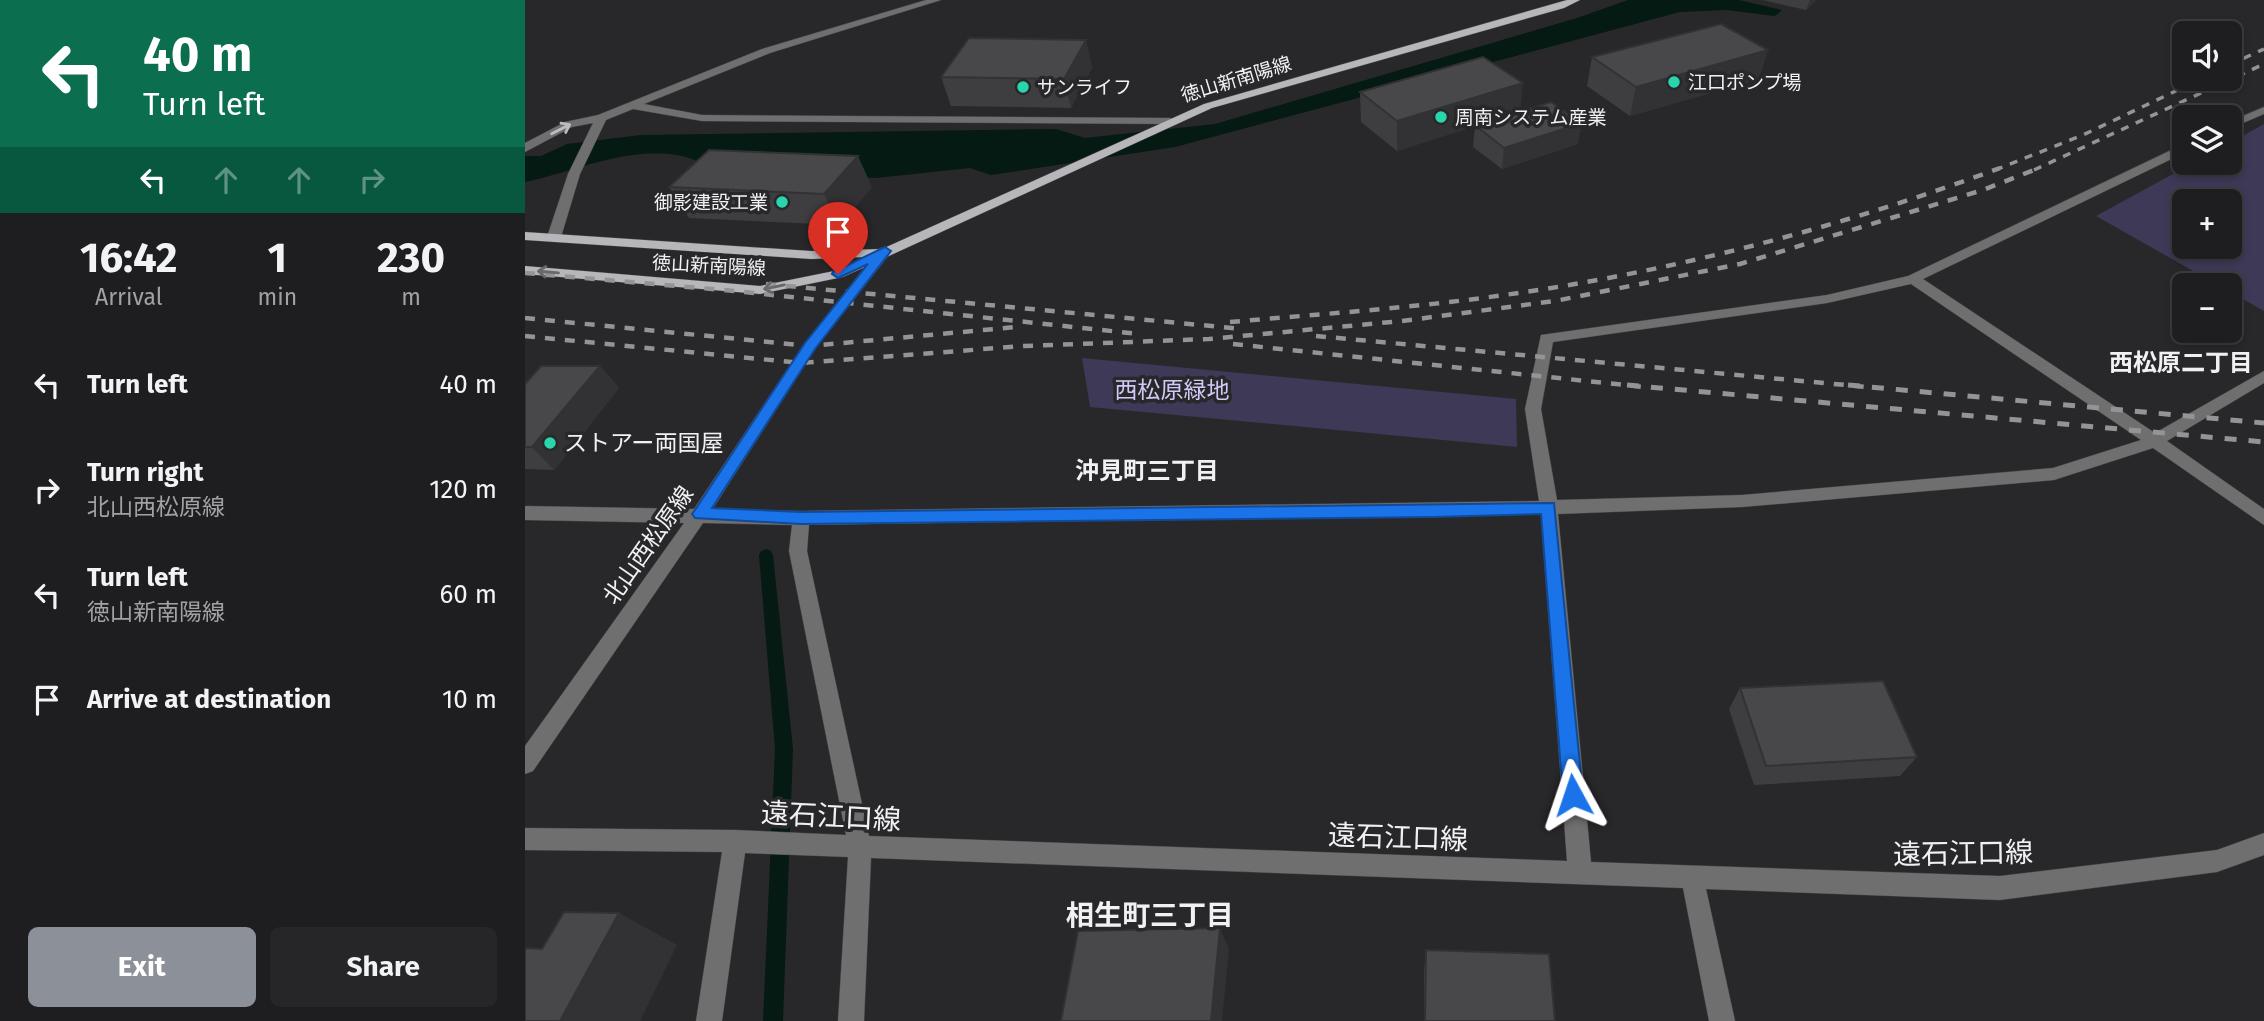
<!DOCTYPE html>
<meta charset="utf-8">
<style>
body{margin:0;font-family:"Fira Sans","Noto Sans JP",sans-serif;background:#262629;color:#f1f3f6;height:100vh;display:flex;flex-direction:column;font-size:26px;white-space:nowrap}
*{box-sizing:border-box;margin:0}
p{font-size:23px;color:#a1a2a5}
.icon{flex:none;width:38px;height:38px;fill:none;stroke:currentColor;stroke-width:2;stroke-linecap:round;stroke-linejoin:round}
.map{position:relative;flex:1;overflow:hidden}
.sheet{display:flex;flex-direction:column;background:#1e1d20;width:525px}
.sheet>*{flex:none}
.hud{background:#0b6e4f;color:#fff;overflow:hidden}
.fabs{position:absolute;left:1647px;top:21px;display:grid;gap:14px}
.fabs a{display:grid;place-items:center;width:70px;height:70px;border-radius:10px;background:#1e1d20;box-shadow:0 4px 10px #0003,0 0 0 2px #3c3b3e;font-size:35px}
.pin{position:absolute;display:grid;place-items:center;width:60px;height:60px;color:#fff;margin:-72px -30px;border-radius:50% 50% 50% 0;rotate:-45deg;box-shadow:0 0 7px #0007}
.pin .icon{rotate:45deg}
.me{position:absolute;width:77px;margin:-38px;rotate:355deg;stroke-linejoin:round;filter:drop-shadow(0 0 5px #0008)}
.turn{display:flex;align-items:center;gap:24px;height:147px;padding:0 28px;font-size:32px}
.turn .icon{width:91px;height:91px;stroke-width:2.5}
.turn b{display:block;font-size:49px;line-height:60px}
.lanes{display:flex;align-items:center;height:66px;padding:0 28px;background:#0003;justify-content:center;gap:35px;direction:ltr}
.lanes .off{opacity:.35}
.eta{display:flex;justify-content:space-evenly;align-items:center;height:119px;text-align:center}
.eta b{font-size:42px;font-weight:700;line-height:49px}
.button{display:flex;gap:14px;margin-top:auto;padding:14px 28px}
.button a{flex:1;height:80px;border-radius:10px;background:#8c9099;color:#fff;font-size:28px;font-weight:700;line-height:80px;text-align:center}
.button a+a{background:#262629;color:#f1f3f6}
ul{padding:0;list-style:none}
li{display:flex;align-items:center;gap:21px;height:105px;padding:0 28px}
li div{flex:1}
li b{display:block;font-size:26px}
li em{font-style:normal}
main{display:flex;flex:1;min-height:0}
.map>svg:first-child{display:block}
</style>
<main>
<section class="sheet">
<div class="hud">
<div class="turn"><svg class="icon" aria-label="left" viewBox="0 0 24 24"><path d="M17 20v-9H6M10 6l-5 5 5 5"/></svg><div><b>40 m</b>Turn left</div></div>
<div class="lanes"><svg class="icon" aria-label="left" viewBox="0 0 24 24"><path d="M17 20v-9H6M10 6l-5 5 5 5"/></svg><svg class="icon off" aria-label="ahead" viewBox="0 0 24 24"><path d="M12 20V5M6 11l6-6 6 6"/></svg><svg class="icon off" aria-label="ahead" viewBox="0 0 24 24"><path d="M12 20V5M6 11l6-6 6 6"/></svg><svg class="icon off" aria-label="right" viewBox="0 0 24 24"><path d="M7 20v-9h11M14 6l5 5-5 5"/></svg></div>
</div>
<div class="eta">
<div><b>16:42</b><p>Arrival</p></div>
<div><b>1</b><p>min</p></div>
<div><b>230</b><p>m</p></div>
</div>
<ul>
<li><svg class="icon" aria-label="left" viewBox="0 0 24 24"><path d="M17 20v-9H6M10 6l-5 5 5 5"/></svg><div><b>Turn left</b></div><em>40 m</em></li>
<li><svg class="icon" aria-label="right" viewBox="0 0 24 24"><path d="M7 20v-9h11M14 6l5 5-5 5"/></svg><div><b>Turn right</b><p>北山西松原線</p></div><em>120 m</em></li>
<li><svg class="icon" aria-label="left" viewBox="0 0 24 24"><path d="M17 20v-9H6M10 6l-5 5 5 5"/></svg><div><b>Turn left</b><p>徳山新南陽線</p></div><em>60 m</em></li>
<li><svg class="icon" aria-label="arrive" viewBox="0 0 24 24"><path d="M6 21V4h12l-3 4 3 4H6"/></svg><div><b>Arrive at destination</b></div><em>10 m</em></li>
</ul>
<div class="button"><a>Exit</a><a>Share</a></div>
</section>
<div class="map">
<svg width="1739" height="1021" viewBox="0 0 1739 1021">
<rect width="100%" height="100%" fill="#28272a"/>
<g fill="#3e3957" fill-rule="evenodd">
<path d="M1739,124V311L1705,292L1704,285H1693L1571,216L1668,163H1704L1705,143ZM1659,201H1704V247H1659Z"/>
<path d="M557,358L991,399L992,447L565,407Z"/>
</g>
<path fill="#051a13" d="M1103,0H1214L1257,10L1250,16L1202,10L1155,12L650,147L466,175L445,168L351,178L188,169C130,132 59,170 0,182V156H16L42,144L116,135L531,129L560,138L690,124L1052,18Z"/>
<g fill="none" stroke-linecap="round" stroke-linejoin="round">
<path fill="#051a13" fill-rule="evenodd" d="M241,549L246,551L248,555L268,749L258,1021H238L250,749L234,555L236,551Z"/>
<g stroke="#444346" stroke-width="1">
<g id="minor">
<path d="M401,0H416L245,53L119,104L177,115L645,118L651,121L645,124L177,121L108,109L81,120L55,174L36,237L29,241L22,237L43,174L68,123L47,127L0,152V143L40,122L73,115L237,49Z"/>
<path d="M1739,107V114L1704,129V122Z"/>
<path d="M1659,144V153L1398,279L1630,433L1739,371V383L1642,441L1739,509V525L1628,448L1529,480L1217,507L1033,514L1066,862L1475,876L1692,850L1739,833V855L1692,872L1475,900L1181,889L1210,1021H1184L1158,888L346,858L339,1021H313L323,857L220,853L197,1021H171L197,852L0,850V828L210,830L321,835L264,551L267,525L178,523L8,771L0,774V746L159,523L0,520V506L169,509L280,343L355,248H365L367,251L290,349L187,510L276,511L1014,501L1000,409L1016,335L1302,295L1383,276ZM1386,284L1616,440L1528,468L1217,495L1032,500L1016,409L1028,342L1302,303ZM1016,514L1042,861L344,836L282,551L284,525Z"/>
</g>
</g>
<g stroke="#444346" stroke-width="1">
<path id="major" d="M1042,0H1055L1039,8L687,108L318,277L235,294L0,274V266L235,286L309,271L340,257L286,259L0,240V232L286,251L357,249L679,104Z"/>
</g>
<use href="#minor" fill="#6f6f70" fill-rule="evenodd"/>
<use href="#major" fill="#b7b6ba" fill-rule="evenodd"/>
<g stroke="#949396" stroke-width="3.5" stroke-dasharray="8 8" stroke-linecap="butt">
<path d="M1704,65L1739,49"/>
<path d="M1470,170L1558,135L1676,79"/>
<path d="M1509,170L1739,64"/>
</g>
<g stroke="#949396" stroke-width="4.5" stroke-dasharray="10 10" stroke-linecap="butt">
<path d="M0,273L210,291L614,334"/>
<path d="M241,284L718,329"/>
<path d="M0,318L285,346L491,327"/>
<path d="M705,322C796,314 888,308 979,295C1147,272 1316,227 1475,168"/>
<path d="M0,336L276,363L499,346L684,339L877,321L1030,301L1215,264L1458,190L1514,168"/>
<path d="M791,336L1342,387"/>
<path d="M708,344L1119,387"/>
</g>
<g stroke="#949396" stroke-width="5" stroke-dasharray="12 12" stroke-linecap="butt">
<path d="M1102,385L1739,442"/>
<path d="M1323,385L1739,423"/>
</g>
</g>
<g fill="#3e3e40">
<path d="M1237,0H1291L1281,10Z"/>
<path d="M561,40L567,68L546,108L426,106L416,77Z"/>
<path d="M1067,57L1234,79L1105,116L1062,86Z"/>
<path d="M835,92L995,112L1053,144L977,169L948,147L950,126L872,151L836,122Z"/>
<path d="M144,187H347L315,225L164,218Z"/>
<path d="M75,366L94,388L29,470L0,469V384Z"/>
<path d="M1215,688L1392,757L1375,776L1229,785L1204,709Z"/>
<path d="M901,950L1030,1021H899V971Z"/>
</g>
<g fill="#323234">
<path d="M1285,0H1291L1281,10Z"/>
<path d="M561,40L567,68L546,108L539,79Z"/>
<path d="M1243,50L1234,79L1105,116L1111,87Z"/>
<path d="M998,83L995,112L872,151V121Z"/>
<path d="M1057,123L1053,144L977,169L979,148Z"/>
<path d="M333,156L347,187L315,225L299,194Z"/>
<path d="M75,366L94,388L29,470L7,447Z"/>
<path d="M94,913L152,945L115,1021H35Z"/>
<path d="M695,928L704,949L697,1021H686Z"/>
</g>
<g fill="#48484b" stroke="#323234" stroke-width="2">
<path d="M1196,24L1243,50L1111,87L1067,57Z"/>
<path d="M444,38L561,40L539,79L416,77Z"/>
<path d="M958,57L998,83L872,121L835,92Z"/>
<path d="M1026,102L1057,123L979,148L950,125Z"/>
<path d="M184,150L333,156L299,194L144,187Z"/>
<path d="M16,366H75L7,447H0V384Z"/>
<path d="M1358,681L1392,757L1241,766L1215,688Z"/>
<path d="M39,912L94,913L35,1021H0V948L17,949Z"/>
<path d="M695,928L686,1021H536L553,931Z"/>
<path d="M901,950L1024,954L1030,1021H900Z"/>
</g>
<defs><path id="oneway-shaft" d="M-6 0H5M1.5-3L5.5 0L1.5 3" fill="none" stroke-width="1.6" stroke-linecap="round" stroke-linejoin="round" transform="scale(1.75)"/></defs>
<use stroke="#bdbdbf" href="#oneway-shaft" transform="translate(36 129) rotate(-27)"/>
<g stroke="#68676b">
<use href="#oneway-shaft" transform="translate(23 272) rotate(-175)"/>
<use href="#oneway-shaft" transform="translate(249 287) rotate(168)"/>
</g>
<path fill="#1a73e8" stroke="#114b97" stroke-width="2" d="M360,247L366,251L290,349L187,508L276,512L1029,503L1058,795L1055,802L1048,804L1041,802L1038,795L1016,514L908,517L276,524L170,518L167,514L170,510L280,343L343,264L313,278L307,274L308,272Z"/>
<g fill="#2bd5ac" stroke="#28272a" stroke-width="2.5">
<circle cx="1149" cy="82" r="7"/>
<circle cx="498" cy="87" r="7"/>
<circle cx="916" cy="117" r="7"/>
<circle cx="257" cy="202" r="7"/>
<circle cx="25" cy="443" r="7"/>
</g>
<g text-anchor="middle" stroke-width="7" stroke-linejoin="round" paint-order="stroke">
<g font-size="19" fill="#f1f1f3" stroke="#28272a">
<text transform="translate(711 79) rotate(-17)" y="7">徳山新南陽線</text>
<text transform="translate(184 265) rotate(3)" y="7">徳山新南陽線</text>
</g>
<g font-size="19" fill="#f1f1f3" stroke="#28272a" text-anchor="start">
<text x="1163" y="89">江口ポンプ場</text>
<text x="512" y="94">サンライフ</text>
<text x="930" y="124">周南システム産業</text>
<text x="243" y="209" text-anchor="end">御影建設工業</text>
</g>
<g font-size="23" fill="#d1caf8" stroke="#28272a">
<text x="647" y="398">西松原緑地</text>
</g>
<g font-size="23" fill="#f1f1f3" stroke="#28272a" text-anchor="start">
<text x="39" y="451">ストアー両国屋</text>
</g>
<g font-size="23" fill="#f1f1f3" stroke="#28272a">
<text transform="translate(123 545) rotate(-55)" y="8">北山西松原線</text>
</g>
<g font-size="24" font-weight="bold" fill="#f1f1f3" stroke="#28272a">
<text x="1656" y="371">西松原二丁目</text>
<text x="622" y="479">沖見町三丁目</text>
</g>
<g font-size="28" fill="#f1f1f3" stroke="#28272a">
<text transform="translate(306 816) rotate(3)" y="10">遠石江口線</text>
<text transform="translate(873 837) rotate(2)" y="10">遠石江口線</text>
<text transform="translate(1438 853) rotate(-1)" y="10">遠石江口線</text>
</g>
<g font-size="28" font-weight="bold" fill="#f1f1f3" stroke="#28272a">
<text x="625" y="925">相生町三丁目</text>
</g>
</g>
</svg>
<div class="fabs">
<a><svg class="icon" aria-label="sound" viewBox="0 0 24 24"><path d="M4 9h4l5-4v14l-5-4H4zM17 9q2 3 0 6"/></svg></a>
<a><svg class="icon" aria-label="layers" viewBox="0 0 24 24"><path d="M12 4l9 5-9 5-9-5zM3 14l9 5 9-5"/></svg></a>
<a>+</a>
<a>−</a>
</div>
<div class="pin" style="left:313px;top:274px;background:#d93025"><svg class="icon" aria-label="arrive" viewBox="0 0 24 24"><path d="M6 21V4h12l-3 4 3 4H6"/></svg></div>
<svg class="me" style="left:1048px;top:795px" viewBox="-20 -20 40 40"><path d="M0-17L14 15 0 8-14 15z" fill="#1a73e8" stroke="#fff" stroke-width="4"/></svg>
</div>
</main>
